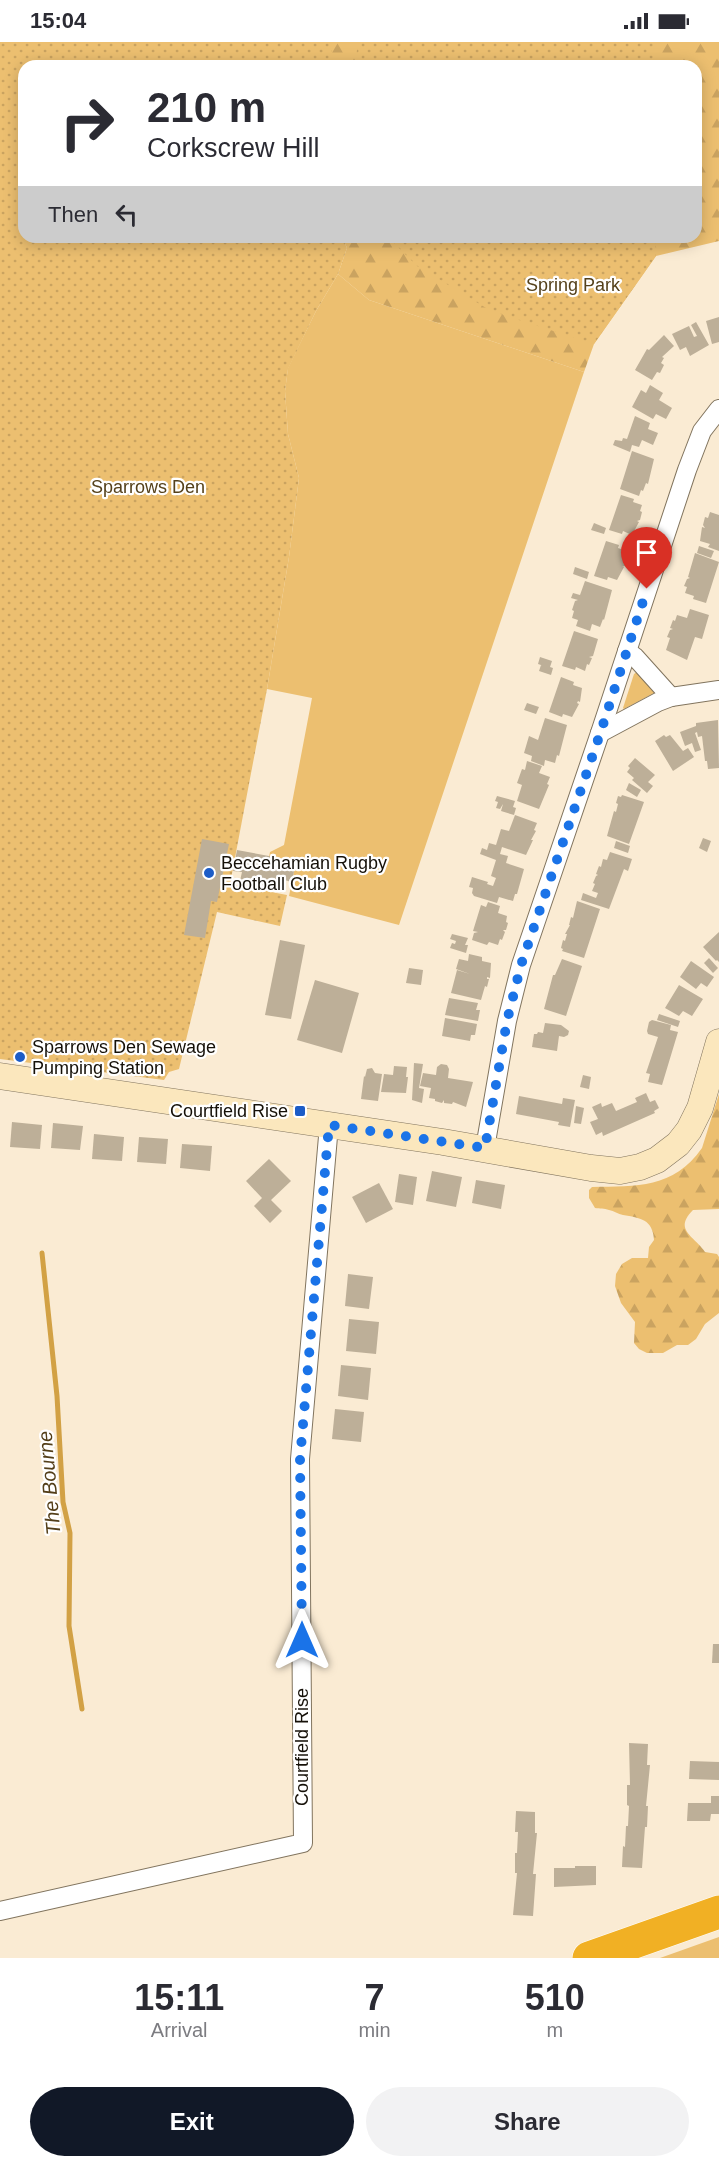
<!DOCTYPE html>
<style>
body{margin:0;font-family:Arial,sans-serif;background:#f2f2f3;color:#2b2b33;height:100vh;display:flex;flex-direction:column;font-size:22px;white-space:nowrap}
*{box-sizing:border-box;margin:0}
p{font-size:20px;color:#7c7c81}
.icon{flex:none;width:33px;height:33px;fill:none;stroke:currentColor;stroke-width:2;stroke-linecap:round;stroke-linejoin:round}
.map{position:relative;height:1916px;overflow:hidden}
.drawer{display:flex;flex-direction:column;background:#fff;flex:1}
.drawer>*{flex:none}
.top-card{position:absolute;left:18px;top:18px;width:684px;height:183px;border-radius:18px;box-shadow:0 3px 15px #0003;background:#fff;color:#2b2b33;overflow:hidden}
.pin{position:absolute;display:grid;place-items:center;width:51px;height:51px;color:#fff;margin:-62px -26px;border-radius:50% 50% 50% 0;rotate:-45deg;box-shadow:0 0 6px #0007}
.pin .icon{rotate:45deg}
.me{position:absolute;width:66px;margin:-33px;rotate:0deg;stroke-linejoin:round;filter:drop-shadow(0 0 4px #0008)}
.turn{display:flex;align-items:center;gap:21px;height:126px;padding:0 30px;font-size:27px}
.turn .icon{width:78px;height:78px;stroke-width:2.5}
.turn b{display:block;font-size:42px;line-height:51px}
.then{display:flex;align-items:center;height:57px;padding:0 30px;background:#0003;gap:12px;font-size:22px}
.eta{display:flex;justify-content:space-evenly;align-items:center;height:102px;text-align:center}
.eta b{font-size:36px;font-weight:800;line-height:42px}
.button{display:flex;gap:12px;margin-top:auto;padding:12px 30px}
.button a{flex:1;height:69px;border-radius:36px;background:#111827;color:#fff;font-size:24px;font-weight:800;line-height:69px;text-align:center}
.button a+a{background:#f2f2f3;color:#2b2b33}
.status{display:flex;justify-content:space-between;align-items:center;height:42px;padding:0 30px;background:#fff;direction:ltr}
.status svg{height:16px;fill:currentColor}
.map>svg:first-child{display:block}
</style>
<div class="status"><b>15:04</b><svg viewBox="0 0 49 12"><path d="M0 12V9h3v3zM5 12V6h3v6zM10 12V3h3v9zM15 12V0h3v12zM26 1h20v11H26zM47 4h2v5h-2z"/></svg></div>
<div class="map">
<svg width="719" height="1916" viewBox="0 0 719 1916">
<defs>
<pattern id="forest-firs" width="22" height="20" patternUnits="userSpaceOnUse" patternTransform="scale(1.5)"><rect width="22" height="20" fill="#ecbf70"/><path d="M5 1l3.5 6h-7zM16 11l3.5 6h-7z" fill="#caa360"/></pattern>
<pattern id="park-dots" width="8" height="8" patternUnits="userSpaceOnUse" patternTransform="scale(1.5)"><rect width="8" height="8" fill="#ecbf70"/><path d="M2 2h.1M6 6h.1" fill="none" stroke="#caa360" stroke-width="1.8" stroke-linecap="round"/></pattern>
</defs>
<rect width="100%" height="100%" fill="#faebd3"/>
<g fill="#ecbf70">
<path d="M338,232L369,258L584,330L399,883L289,854L296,820L269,815L270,810L284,803L312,656L267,647L289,515L299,436L288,392L285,349L288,326L316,269Z"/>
<path d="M637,630L654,649V651L624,667L623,666L634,632Z"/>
<path d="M719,1895V1916H660Z"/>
</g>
<g fill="url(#forest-firs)">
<path d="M332,0H719V199L656,214L594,302L584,330L369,258L338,232L347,206L342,195H696V24H332Z"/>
<path d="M719,1052V1167L693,1168C673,1188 694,1194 705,1210L717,1212L719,1215V1271L705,1282L696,1297L688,1303H677L663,1311H647L639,1307L634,1301L635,1280L621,1261L615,1244L616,1232L622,1222L632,1216H648L649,1205L654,1198C653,1177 640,1176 623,1173C618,1172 614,1169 609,1168C604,1166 600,1167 595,1166L589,1156V1148L592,1145C637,1144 673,1147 702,1106Z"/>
</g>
<g fill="url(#park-dots)">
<path d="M0,0H332V24H24V195H342L347,206L338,232L316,269L288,327L285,349L288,392L299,436L289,515L267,647L230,842L287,853L280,884L217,870L179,1027L169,1030L164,1038L0,1017Z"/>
<path d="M358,0H653V24H355Z"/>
<path d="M388,195H655L656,214L594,302L491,269L417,224Z"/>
</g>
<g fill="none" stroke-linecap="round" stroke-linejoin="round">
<path stroke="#d2a145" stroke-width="5" d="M42,1211L57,1354L63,1460L70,1491L69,1584L82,1667"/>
</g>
<g fill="#bdaf98">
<path d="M719,275V300L712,302L706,279Z"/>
<path d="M696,280L709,303L690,314L686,305L680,308L672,292L689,284L694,295L697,294L691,283Z"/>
<path d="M664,293L674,304L662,315L664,316L661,321L664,323L660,331L657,330L652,338L635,328L647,307L649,308Z"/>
<path d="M650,343L663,351L659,358L672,366L666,377L656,372L653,377L632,365L641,348L646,351Z"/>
<path d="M635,374L650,381L648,387L658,391L653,403L642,398L639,405L632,403L630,410L613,403L615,398L622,399L623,396L627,397Z"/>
<path d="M632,409L654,417L648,442L646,441L643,449L641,448L639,454L620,447Z"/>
<path d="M621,453L634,457L633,460L642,463L640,469L642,470L640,478L637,479L639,480L632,493L623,489L622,492L609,488Z"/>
<path d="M710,470L719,473V509L708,505L710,502L700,499L702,485L705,486L703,483L705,475L708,476Z"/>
<path d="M594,481L606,486L604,492L591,488Z"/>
<path d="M606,499L619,503L618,506L627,509L625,524L622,525H624L617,538L608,535L607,538L594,534Z"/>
<path d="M699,504L714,509L711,516L697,511Z"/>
<path d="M695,511L719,520L706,561L693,557L694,554L685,551L687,545L684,544L687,537L690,536L688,535Z"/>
<path d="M575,525L589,530L587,537L573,532Z"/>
<path d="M585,539L612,548L604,578L603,577L600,585L592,582L590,589L576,584L578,578L572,576L574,569L572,568L575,559L578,558L571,556L573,551L580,553Z"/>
<path d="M690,567L709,573L702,597L695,595L687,618L666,608L670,596L667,595L670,588L673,587L670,586L673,578L675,579L677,573L687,576Z"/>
<path d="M574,589L598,597L593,614L589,615L592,616L589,623L587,622L585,629L576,625L575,628L562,624Z"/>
<path d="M540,615L552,619L550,625L553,626L551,633L539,629L541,623L544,624L538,622Z"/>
<path d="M561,635L574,640L573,643L582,646L580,660L578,659L577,661L579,662L572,675L563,672L562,675L549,670Z"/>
<path d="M527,661L539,665L536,672L524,668Z"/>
<path d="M545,676L567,683L559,714L557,713L555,721L545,718L544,724L531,719L532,714L524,711L529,694L538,698Z"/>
<path d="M718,678L719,726L708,727L707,719H705L702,694L698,695L697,690L695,691L701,708L695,710L692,701L685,704L680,690L696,684V681Z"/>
<path d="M664,693L666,695L670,693L683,709L688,706L694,715L673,729L655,699Z"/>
<path d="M635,716L655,733L648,740L653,744L647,751L632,738L634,736L627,730L630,726L628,724Z"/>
<path d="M527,719L542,724L539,731L550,735L547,742L549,743L539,767L517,759L522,743L517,741L522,727L525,728Z"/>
<path d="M629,741L641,748L637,755L626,748Z"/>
<path d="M622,753L644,760L629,802L607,794L614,769L616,770L618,762L616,761L618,754L621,755Z"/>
<path d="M497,754L515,759L513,765L516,766L514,773L501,769L503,762L500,767L496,766L498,760L495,759Z"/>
<path d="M515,773L537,781L534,788L536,789L531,798H533L526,813L502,805L500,812L508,814L506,821L524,827L517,852H515L513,859L499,855L497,861L474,854L472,851L473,846L469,845L472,835L488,840L487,842L493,844L496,836L491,834L496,818L480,812L482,806L487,808L489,801L496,803L501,787L509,789Z"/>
<path d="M703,796L711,799L707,810L699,806Z"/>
<path d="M202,797L229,802L217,860L211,859L205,896L184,893Z"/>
<path d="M616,799L630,804L628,811L614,806Z"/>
<path d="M237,808L296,819L292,840L284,838L282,847L240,839L242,830L233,829Z"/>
<path d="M610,810L632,817L628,829L624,827L609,867L581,858L583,851L596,856L598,851L592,849L595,842L593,841L596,834L598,833L596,832L599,824L601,825L603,817L607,818Z"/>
<path d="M577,859L600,867L584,916L562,909L563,907L561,906L563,898L565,899L567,892H565L570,883H569L571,875L573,876Z"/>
<path d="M488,860L500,864L498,871L507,874L506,880L508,881L506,888H503L505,890L502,898L500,897L498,903L489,900L487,903L472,898L474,891L478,890L473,889L481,863L486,865Z"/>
<path d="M719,890V920L717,918L716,919L703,905Z"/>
<path d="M452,892L468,896L465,903H468L466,911L450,906L452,901L455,902L456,899L450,897Z"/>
<path d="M280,898L305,903L291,977L265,973Z"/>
<path d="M469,912L482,915V919L491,921L490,936L487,935V937H489L487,945L485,944L481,958L451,951L457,928L470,932L456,927L459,917L468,919Z"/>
<path d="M709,916L718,926L713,931L704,921Z"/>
<path d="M562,917L582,924L566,974L544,967L553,933H555Z"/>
<path d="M691,919L714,935L707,945L701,941L696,947L680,935Z"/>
<path d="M409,926L423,928L421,943L406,941Z"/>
<path d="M315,938L359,951L342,1011L297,998Z"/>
<path d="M679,943L703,957L692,974L683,969L679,974L665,966Z"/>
<path d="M449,956L478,961L476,968H480L478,979L445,973Z"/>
<path d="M659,972L680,979L678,985L657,978Z"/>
<path d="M445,976L477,982L475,993H471L470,999L442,994Z"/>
<path d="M652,978L671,983L670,988L678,990L662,1043L648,1040L650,1032L646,1031L658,995L648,992L647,989L649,980Z"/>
<path d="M545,981L561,983L569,989L568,993L564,995L559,994L557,1009L532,1005L534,992H537L538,990L543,991Z"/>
<path d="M414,1021L423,1022L419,1046L424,1047L422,1061L412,1058Z"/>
<path d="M441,1022L447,1023L449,1027L448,1036L473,1040L466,1065L453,1060L452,1062L444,1061V1058L442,1061L435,1059V1057L429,1056L431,1046L420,1044L423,1031L436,1033L437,1025Z"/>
<path d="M394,1024L407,1025L406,1035H408L406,1051L381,1050L384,1032L393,1033Z"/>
<path d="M372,1026L375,1031L382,1032L378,1059L361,1057L364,1034L365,1035L367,1027Z"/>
<path d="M583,1033L591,1035L589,1047L580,1045Z"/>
<path d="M646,1051L650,1060L655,1058L659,1066L654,1069L655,1071L603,1094L602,1090L596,1093L590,1080L598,1077L592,1065L601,1061L602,1065L612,1061L616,1069L637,1060L635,1056Z"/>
<path d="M519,1054L562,1062L563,1056L575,1058L570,1085L558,1083L559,1080L516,1072Z"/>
<path d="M576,1064L584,1066L581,1082L574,1081Z"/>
<path d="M12,1080L42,1083L40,1107L10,1105Z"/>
<path d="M53,1081L83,1084L80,1108L51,1106Z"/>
<path d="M94,1092L124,1095L122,1119L92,1117Z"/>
<path d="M139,1095L168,1097L166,1122L137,1120Z"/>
<path d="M182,1102L212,1104L210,1129L180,1126Z"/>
<path d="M269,1117L291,1139L271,1158L282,1169L270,1181L254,1164L262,1156L246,1139Z"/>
<path d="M432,1129L462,1135L456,1165L426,1159Z"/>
<path d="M399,1132L417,1135L413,1163L395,1160Z"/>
<path d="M476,1138L505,1143L501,1167L472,1161Z"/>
<path d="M379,1141L393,1167L366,1181L352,1155Z"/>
<path d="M348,1232L373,1235L369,1267L345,1264Z"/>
<path d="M349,1277L379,1280L376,1312L346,1309Z"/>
<path d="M341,1323L371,1326L368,1358L338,1354Z"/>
<path d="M335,1367L364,1370L361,1400L332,1397Z"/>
<path d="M713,1602H719V1621H712Z"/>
<path d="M629,1701L648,1702L647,1723H650L646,1764H648L647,1785H645L642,1826L622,1825L623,1804L625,1805L626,1784H628L629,1764L627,1763V1743H630Z"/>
<path d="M690,1719L719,1720V1738L689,1737Z"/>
<path d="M711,1754H719V1772H711L710,1779H687L688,1761H711Z"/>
<path d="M516,1769L535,1770V1791H537L533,1832H536L533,1874L513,1873L517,1831H515V1811H517L518,1790H515Z"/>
<path d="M575,1824H596V1843L554,1845V1826H575Z"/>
</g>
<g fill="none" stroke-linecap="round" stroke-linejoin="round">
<g stroke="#81745e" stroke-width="20">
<g id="street">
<path d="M627,609L635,615L671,655"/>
<path d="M600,691L658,660L671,655L719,648"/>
<path d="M485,1106L507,979L521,923L600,691L687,428L702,389L719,367"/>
<path d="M0,1869L303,1801L300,1417L329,1083"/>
</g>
</g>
<g stroke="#81745e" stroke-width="27">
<path id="secondary" d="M0,1034L443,1100L591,1126L620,1129L640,1125L657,1118L678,1102L689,1088L700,1066L719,1000"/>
</g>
<g stroke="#fff" stroke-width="34">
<path id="highway" d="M589,1916L719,1870"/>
</g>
<use href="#street" stroke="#fff" stroke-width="18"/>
<use href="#secondary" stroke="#fbe7bd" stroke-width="26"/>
<use href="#highway" stroke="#f1b024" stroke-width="33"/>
</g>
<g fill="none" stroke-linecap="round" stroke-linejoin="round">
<path stroke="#1a73e8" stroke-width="10" stroke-dasharray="0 18" d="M302,1598L300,1417L329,1083L485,1106L507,979L521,923L600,692L647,547"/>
</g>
<g fill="#1c5cc7" stroke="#fff" stroke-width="2">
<circle cx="209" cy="831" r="6"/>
<circle cx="20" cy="1015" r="6"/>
<rect x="294" y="1063" width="12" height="12" rx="3"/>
</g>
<g text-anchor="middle" stroke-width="4.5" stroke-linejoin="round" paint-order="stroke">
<g font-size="18" fill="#55411b" stroke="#fff">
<text x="573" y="249">Spring Park</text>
<text x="148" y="451">Sparrows Den</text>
</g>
<g font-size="18" fill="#151008" stroke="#fff" text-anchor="start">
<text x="221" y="827">Beccehamian Rugby<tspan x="221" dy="21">Football Club</tspan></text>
<text x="32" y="1011">Sparrows Den Sewage<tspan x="32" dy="21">Pumping Station</tspan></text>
<text x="288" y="1075" text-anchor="end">Courtfield Rise</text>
</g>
<g font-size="18" fill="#151008" stroke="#fff">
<text transform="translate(302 1705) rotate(-90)" y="6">Courtfield Rise</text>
</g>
<g font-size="20" font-style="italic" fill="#533e18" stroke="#fff">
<text transform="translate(49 1441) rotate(-95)" y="7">The Bourne</text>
</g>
</g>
</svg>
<div class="pin" style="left:647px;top:547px;background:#d93025"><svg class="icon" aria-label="arrive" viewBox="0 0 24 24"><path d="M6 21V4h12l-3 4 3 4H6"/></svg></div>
<svg class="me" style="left:302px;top:1598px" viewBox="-20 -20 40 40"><path d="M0-17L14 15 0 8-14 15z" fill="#1a73e8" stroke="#fff" stroke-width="4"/></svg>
<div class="top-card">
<div class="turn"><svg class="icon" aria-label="right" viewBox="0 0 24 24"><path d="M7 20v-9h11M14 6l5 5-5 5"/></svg><div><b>210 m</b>Corkscrew Hill</div></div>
<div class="then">Then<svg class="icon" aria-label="left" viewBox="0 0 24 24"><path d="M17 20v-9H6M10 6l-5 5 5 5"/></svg></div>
</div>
</div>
<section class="drawer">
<div class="eta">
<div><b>15:11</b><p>Arrival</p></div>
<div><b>7</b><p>min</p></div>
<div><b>510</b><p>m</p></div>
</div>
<div class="button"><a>Exit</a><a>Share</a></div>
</section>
